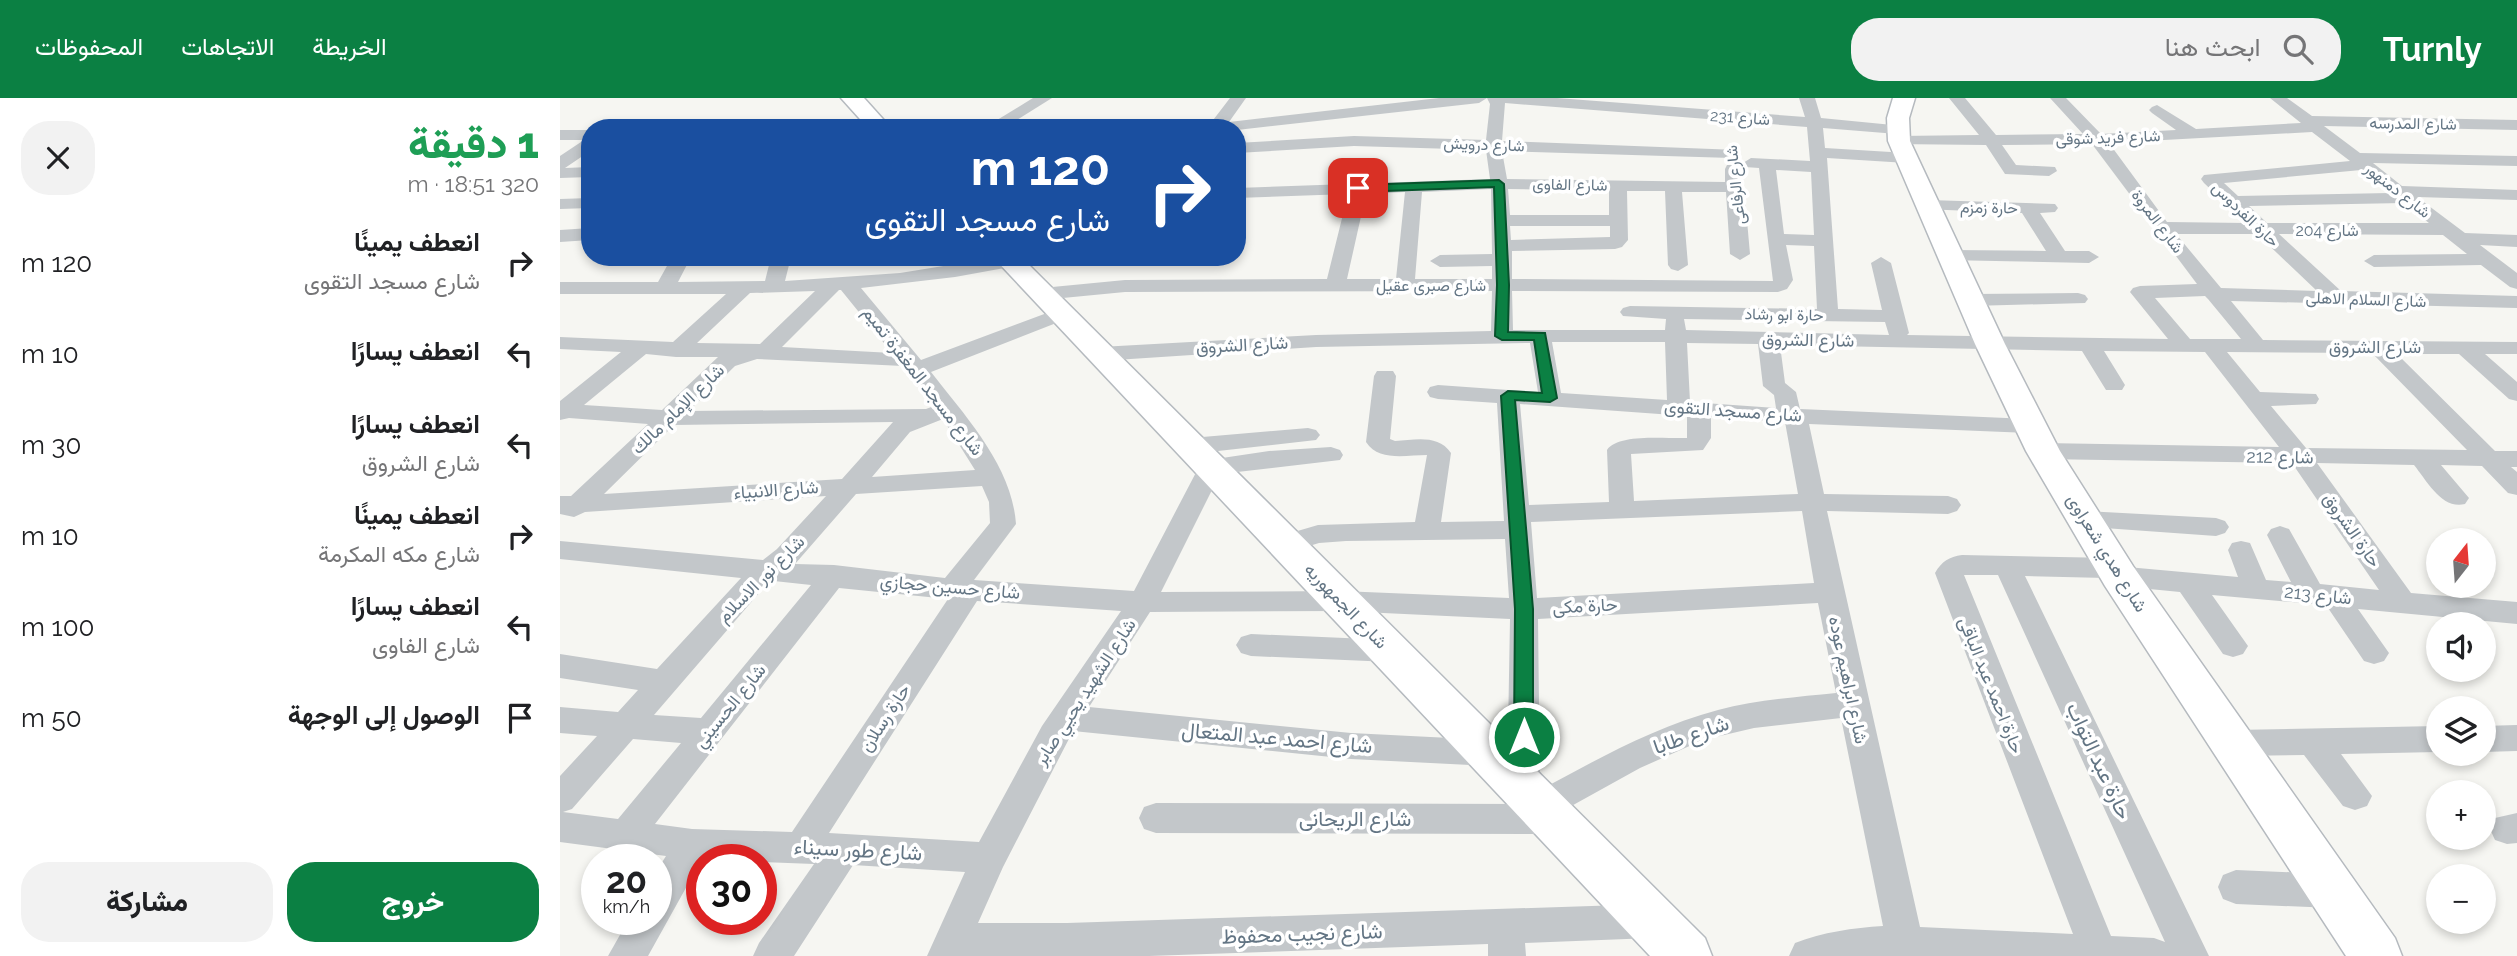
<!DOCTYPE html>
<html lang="ar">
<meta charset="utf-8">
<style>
body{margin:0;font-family:Raleway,Vazirmatn,sans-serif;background:#f2f2f2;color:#202124;direction:rtl;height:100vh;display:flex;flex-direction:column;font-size:26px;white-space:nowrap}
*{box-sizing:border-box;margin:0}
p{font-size:23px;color:#757577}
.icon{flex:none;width:38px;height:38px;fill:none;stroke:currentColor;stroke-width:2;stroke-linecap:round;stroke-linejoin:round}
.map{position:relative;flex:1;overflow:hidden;direction:ltr}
.drawer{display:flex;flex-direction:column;background:#fff;width:560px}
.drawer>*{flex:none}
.banner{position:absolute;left:21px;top:21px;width:665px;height:147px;border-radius:28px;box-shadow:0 4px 10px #0003;direction:rtl;background:#1a4fa0;color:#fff;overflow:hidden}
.needle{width:46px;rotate:17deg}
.controls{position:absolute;left:1866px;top:430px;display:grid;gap:14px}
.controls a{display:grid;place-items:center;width:70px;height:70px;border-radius:50%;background:#fff;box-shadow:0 4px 10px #0003;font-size:35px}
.speed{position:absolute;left:21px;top:746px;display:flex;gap:14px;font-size:35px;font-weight:700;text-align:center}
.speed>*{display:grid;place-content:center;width:91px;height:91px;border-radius:50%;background:#fff;box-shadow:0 4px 10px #0003;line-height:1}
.speed small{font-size:18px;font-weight:400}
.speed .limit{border:10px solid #d22;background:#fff;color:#111}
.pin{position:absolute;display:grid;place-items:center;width:60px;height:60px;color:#fff;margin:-30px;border-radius:14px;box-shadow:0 4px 10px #0006}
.me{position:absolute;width:77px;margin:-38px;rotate:0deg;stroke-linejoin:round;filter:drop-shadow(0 0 5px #0008)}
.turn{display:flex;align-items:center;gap:24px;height:147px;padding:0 21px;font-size:32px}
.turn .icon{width:91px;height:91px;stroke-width:2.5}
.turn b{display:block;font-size:49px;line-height:60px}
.round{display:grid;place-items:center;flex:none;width:74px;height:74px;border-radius:28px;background:#f2f2f2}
.head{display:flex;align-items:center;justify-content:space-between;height:119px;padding:0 21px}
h1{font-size:42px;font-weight:800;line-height:52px;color:#1e9e55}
.cta{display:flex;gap:14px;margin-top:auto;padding:14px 21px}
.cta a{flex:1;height:80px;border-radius:28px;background:#0b8043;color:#fff;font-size:28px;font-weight:800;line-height:80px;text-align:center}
.cta a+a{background:#f2f2f2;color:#202124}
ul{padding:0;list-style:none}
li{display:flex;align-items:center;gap:21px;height:91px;padding:0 21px}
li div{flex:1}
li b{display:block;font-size:26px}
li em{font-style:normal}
header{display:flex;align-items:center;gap:42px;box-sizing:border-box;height:98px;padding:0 35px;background:#0b8043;color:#fff}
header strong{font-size:33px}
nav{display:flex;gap:38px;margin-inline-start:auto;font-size:24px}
.search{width:490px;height:63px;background:#f2f2f2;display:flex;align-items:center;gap:18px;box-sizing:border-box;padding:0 24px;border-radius:28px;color:#757577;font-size:26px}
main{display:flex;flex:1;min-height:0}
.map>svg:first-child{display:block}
</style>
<header>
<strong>Turnly</strong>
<div class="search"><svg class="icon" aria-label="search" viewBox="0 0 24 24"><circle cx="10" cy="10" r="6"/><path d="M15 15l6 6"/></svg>ابحث هنا</div>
<nav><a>الخريطة</a><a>الاتجاهات</a><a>المحفوظات</a></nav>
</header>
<main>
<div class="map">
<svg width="1957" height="858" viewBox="0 0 1957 858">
<rect width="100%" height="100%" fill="#f6f6f2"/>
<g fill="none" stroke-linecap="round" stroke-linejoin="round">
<g stroke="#b5babf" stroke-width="3">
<g id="secondary">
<path d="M281,0H304L331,30H308Z"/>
<path d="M1333,0H1355L1349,20L1350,43L1445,246L1500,353L1573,468L1835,840L1842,858H1786L1545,488L1466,353L1415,246L1328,43L1327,20Z"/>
<path d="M433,159H461L1145,840L1152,858H1090Z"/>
</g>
</g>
<g fill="#c3c7ca" fill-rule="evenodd">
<path d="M473,0H492L444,30H424Z"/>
<path d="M670,0H686L669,24L879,0H927L919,5L677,32V30H647Z"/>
<path d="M927,0H997L1245,19L1239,0H1255L1261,20L1343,28L1345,31L1337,36L1263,30L1265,50L1347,55L1355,60L1347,65L1267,60L1278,211L1322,212L1311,165L1321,159L1331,165L1349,235L1347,237L1608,241L1570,194L1573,190L1580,188L1637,186L1532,46L1442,47L1456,67L1495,69L1497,73L1489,78L1445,76L1426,47L1333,46L1331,43L1339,38L1419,37L1389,0H1405L1436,37L1523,36L1490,0H1506L1541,36L1616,32L1592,15L1589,12L1592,9L1597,7L1636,31L1741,25L1710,0H1727L1752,18L1957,22V32L1764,28L1800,55L1957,58V68L1813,65L1842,88L1957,92V102L1857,99L1905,135L1957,137V149L1920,147L1957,175V191L1950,189L1921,167L1814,169L1804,163L1814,157L1907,156L1883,137L1719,136L1781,193L1957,198V210L1671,203L1703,242L1957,244V256H1925L1957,284V303L1949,301L1899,256H1837L1935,353H1957V369H1951L1957,374V397L1948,395L1922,368L1881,367L1909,400L1905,406C1882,412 1867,383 1854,367L1757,365L1851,495L1957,504V526L1798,511L1829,555L1824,563L1814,566L1804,563L1766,507L1652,497L1688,548L1683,556L1673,559L1663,556L1620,494L1559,488L1549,485L1546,480L1465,478L1649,858H1229L1235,845C1263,834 1293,830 1323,828L1281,620L1194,630L1143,642L1080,670L1006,711L1011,721L1006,732L994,736L596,735L584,731L579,720L584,709L596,705L965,706L952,701L947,691L950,521L781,513L590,514L529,609L791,635L930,642L941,645L946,655L941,665L930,668L791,661L513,633L443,769L418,825H507L1092,806L1105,811L1110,823L1105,835L1092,840L965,845L966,858H928V846L589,858H367L405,774L293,767L234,858H193L199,845L254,766L201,764V761H142L88,858H48L69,821H96V774L106,758L0,744V678L37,638L0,635V609L58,614L78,592L0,580V556L97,571L181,480L0,461V443L203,462L217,451L266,398L25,414L14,419L0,416V398H11L88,326L9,320L0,322V303L61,254L0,251V239L113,244L166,196H0V184H98L112,159H131L118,184L205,183L211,159H231L225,183L340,175L439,159H457L460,163L457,167L450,169L395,179L301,190L361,262L495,212H509L512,216L509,220L371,274C406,319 452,368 456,426L414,482L574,493L642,363L709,353L771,349L780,352L783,357L780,362L660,376L601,494L781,493L949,500L945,441L786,443L759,445L726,455L717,453L713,446L717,439L758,427L855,424L867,357C846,357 819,364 806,344L814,278L817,273H833L836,278L830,341L835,343C855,342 878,336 891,355L881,424L944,423L937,305L878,301L870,299L867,294L870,289L878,287L978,294L970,245L756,249L540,263L532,261L529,256L532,251L540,249L756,237L931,233L932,193L565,194L482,202L475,200L472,196L475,192L482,190L565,182L767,181L788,96L677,100V90L930,81L926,52L794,48L677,55V45L794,38L926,42L930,6ZM945,5L1247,29L1250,63L1191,60L1183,65L1185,69L1199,70L1213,183L952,181V153L1055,151L1062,149L1068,142L1067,93H1105L1108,167L1111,171L1118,173L1128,167L1122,94H1166L1170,156L1180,162L1190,156L1184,89L1179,67H1167L1165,71V84L947,81L942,53L1172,60L1180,55L1178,52L942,43ZM1752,34L1790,63L1644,77L1641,81L1644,85L1686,125L1607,124L1549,45ZM1216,72L1251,74L1254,137L1224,136ZM1801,72L1830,95L1678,98L1664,85ZM931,91L932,156L880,157L870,163L880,169L932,168V181H855L862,94ZM948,91L1049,93V117H950ZM845,94L836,181H787L806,96ZM1843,105L1869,125H1707L1689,108ZM950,128H1050V139L951,142ZM1616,136H1697L1757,193L1661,190ZM1226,147L1254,148L1257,211L1070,208L1063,210L1060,214L1063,218L1106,221L1105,232H953L952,193L1218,194L1227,191L1233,182ZM279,192H281L332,255L222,249ZM255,193L200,246L137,245L190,195ZM1645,198L1648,201L1681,241H1630L1595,200ZM1124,221L1325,224L1329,237L1126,232ZM992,244H1105L1107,302L1001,295ZM1127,245L1198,246L1203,288L1214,297L1216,310L1130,304ZM1220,247L1522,253L1546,292H1562L1565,287L1544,253L1645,254L1719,349L1483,345L1474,348L1471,353L1474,358L1483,361L1732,365L1819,492L1760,486L1729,431L1720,428L1711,431L1707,437L1731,484L1706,482L1690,445L1681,443L1672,445L1668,452L1678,479L1567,469L1564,463L1554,460L1402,457C1389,459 1382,463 1375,475L1513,836L1360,829L1267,413L1388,416L1397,413L1401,407L1397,401L1388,398L1264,396L1249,326L1469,335L1477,333L1481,328L1477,323L1469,321L1240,311L1236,294L1225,285ZM1667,254L1812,255L1907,352L1746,350L1711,308L1756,306L1759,301L1756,296L1700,294ZM86,256L116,259H158L102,312L24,307ZM197,261L343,268L374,308L366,311L129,313L175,268ZM960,306L1127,318V340C1107,341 1058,335 1047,352L1049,404L969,407ZM1151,319L1225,324L1238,396L1074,403L1071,356L1143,352L1151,340ZM383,321L415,372L312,379L350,334ZM333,324L282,381L44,396L114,327ZM422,388L429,404L430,425L385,480L274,467L235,466L296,396ZM1242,413L1254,485L977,500L971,424ZM1404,477H1438L1605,844L1594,840L1551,838ZM214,483L251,487L141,620L94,617L200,494ZM279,490L388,501L232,734L132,731L95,726ZM417,503L561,513L482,628L419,744L269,735ZM1258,505L1276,595C1237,599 1196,602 1158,612C1094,629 1038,661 980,692L978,521ZM73,641L121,645L58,721L3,714L12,711Z"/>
<path d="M0,32H30V53L5,70L30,69V79L0,80V58L24,42H0Z"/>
<path d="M30,100V110L0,111V101Z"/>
<path d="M1368,102L1495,106L1498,110L1495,114L1480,115L1505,153H1529L1539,159L1529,165L1384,162L1381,158L1391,152L1486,153L1462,115L1362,111L1359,107Z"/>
<path d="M30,130V142L0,144V132Z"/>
<path d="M1518,195L1525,197L1528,201L1525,205L1411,208L1404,206L1401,202L1404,198L1411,196Z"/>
<path d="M748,330L756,332L760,337L756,342L631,356L622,353L619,348L622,343L631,340Z"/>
<path d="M1525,413L1656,420L1665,423L1669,429L1665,435L1656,438L1516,428L1512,422L1516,416Z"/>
<path d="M691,536L831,542L841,545L846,553L841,561L831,564L691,558L681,555L676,547L681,539Z"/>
<path d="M1957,627V653L1923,654V628Z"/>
<path d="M1878,628V654L1781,656L1812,698L1807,708L1795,712L1783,708L1744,657L1674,658L1663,654L1658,645L1663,636L1674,632Z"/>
<path d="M1957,715V745L1947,746L1935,742L1930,731L1935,720Z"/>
<path d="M1676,772L1773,776L1786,781L1791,793L1786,805L1773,810L1676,806L1663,801L1658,789L1663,777Z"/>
</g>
<use href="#secondary" fill="#fff" fill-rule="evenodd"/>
</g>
<path fill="#0b8043" stroke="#07532c" stroke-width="2" d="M939,82L944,86L949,187L948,234L985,235L997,300L990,304L955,302L973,511V639L971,645L964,647L957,645L954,639L955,511L941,298L948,293L982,295L974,242H942L935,238L937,187L934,89L798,94L793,90L798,87Z"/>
<g text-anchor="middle" stroke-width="7" stroke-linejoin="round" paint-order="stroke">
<g font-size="16" fill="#637584" stroke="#fff">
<text transform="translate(1180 19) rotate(4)" y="6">شارع 231</text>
<text transform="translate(1853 25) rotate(1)" y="6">شارع المدرسه</text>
<text transform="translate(1548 39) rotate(-2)" y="6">شارع فريد شوقى</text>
<text transform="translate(924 46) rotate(2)" y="6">شارع درويش</text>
<text transform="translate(1010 86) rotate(1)" y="6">شارع الفاوى</text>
<text transform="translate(1175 87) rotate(-96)" y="6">شارع الرفاعى</text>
<text transform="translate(1838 92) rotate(38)" y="6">شارع دمنهور</text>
<text transform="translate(1429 109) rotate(1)" y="6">حارة زمزم</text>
<text transform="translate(1686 116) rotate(44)" y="6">حارة الفردوس</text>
<text transform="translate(1598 123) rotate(53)" y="6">شارع المروة</text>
<text x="1767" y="138">شارع 204</text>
<text x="871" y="193">شارع صبرى عقيل</text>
<text transform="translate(1806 201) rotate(2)" y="6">شارع السلام الاهلى</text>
<text transform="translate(1224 216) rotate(1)" y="6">حارة ابو رشاد</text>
</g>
<g font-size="18" fill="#637584" stroke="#fff">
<text transform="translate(1248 242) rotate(1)" y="6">شارع الشروق</text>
<text transform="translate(682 247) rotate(-3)" y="6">شارع الشروق</text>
<text x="1815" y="255">شارع الشروق</text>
<text transform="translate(363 283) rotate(52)" y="6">شارع مسجد المغفرة تميم</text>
<text transform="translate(118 311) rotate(-44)" y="6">شارع الإمام مالك</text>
<text transform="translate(1173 313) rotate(4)" y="6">شارع مسجد التقوى</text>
<text transform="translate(1720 359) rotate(1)" y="6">شارع 212</text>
<text transform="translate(216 392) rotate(-4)" y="6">شارع الانبياء</text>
<text transform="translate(1792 432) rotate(55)" y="6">حارة الشروق</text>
<text transform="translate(1547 455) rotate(58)" y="6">شارع هدي شعراوى</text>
<text transform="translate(201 481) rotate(-45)" y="6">شارع نور الاسلام</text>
<text transform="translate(390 489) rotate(5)" y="6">شارع حسين حجازي</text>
<text transform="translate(1758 497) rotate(6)" y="6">شارع 213</text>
<text transform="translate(786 508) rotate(46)" y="6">شارع الجمهوريه</text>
<text transform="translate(1025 508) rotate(-3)" y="6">حارة مكى</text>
<text transform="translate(1288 582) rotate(78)" y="6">شارع ابراهيم عوده</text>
<text transform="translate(1431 587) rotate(68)" y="6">حارة احمد عبد الباقى</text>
<text transform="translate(525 594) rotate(-57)" y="6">شارع الشهيد يحيي صابر</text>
<text transform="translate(170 608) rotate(-51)" y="6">شارع الحسيني</text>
<text transform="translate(325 620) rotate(-57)" y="6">حارة رسلان</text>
</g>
<g font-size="21" fill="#637584" stroke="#fff">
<text transform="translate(1131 637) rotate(-19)" y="7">شارع طابا</text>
<text transform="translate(717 640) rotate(5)" y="7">شارع احمد عبد المتعال</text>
<text transform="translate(1539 663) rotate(65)" y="7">حارة عبد التواب</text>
<text x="795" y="728">شارع الريحانى</text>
<text transform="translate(298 752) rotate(3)" y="7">شارع طور سيناء</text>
<text transform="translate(742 836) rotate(-2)" y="7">شارع نجيب محفوظ</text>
</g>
</g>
</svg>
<div class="controls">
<a><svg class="needle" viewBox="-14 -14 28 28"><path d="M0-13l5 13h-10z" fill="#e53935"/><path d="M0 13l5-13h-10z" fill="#757577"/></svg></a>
<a><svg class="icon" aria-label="sound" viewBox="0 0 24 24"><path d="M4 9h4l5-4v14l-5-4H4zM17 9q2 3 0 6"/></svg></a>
<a><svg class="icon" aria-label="layers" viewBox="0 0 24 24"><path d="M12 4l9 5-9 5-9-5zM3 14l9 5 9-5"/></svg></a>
<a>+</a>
<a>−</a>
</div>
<div class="speed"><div>20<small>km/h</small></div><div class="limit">30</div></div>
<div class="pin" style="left:798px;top:90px;background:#d93025"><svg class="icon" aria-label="arrive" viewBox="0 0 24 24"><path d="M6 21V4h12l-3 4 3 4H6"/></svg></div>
<svg class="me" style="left:964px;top:639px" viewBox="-20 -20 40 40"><circle r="17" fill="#0b8043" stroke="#fff" stroke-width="3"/><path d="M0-11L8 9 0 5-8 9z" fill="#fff"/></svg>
<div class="banner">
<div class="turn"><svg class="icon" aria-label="right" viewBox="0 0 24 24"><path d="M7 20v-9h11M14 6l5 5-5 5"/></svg><div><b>120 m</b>شارع مسجد التقوى</div></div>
</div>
</div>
<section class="drawer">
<div class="head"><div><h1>1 دقيقة</h1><p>320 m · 18:51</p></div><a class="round"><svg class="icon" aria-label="close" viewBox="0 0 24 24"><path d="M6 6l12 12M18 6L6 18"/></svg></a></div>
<ul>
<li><svg class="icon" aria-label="right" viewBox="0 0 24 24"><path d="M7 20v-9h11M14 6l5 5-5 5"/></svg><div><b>انعطف يمينًا</b><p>شارع مسجد التقوى</p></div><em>120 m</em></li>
<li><svg class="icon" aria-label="left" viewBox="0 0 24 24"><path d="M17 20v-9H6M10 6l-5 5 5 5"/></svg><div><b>انعطف يسارًا</b></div><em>10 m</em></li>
<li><svg class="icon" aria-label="left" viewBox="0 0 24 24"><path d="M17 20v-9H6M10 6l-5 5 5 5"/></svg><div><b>انعطف يسارًا</b><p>شارع الشروق</p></div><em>30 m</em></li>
<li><svg class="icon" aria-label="right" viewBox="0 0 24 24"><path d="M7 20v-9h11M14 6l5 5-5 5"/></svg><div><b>انعطف يمينًا</b><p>شارع مكه المكرمة</p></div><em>10 m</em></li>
<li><svg class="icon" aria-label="left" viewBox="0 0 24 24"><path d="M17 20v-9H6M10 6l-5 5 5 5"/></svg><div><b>انعطف يسارًا</b><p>شارع الفاوى</p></div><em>100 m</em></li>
<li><svg class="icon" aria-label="arrive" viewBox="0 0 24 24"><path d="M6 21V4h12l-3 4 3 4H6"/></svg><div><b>الوصول إلى الوجهة</b></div><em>50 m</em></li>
</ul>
<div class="cta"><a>خروج</a><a>مشاركة</a></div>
</section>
</main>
